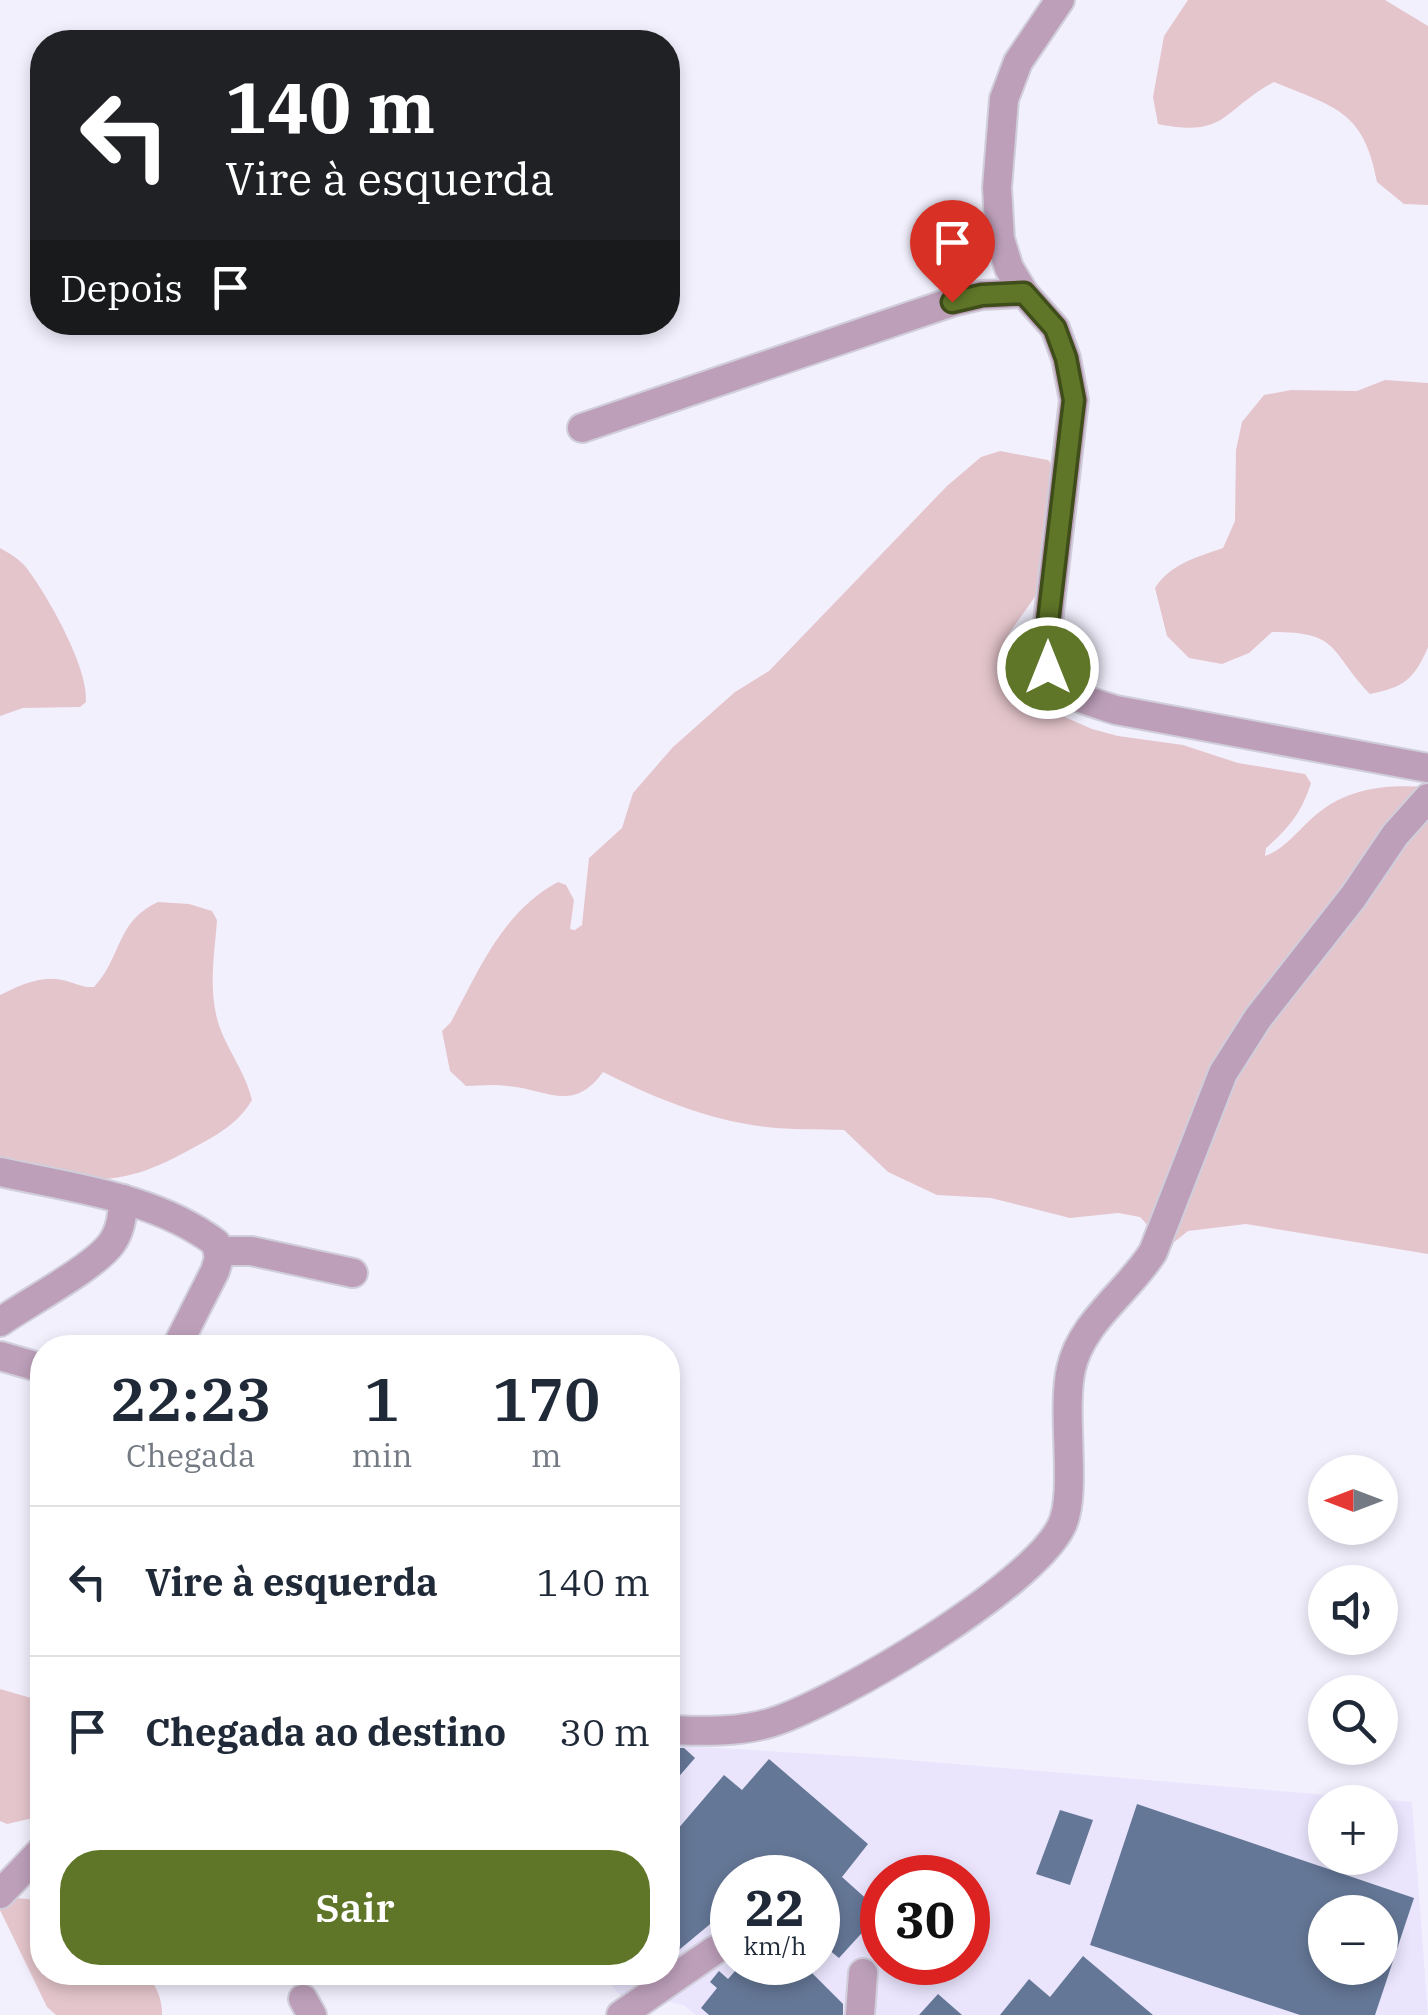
<!DOCTYPE html>
<html lang="pt">
<meta charset="utf-8">
<style>
body{margin:0;font-family:"IBM Plex Serif",serif;background:#f6f6f7;color:#1f2937;height:100vh;display:flex;flex-direction:column;font-size:38px;white-space:nowrap}
*{box-sizing:border-box;margin:0}
p{font-size:32px;color:#747a83}
.icon{flex:none;width:55px;height:55px;fill:none;stroke:currentColor;stroke-width:2;stroke-linecap:round;stroke-linejoin:round}
.map{position:relative;flex:1;overflow:hidden}
.details{position:absolute;left:30px;top:1335px;width:650px;height:650px;display:flex;flex-direction:column;background:#fff;border-radius:40px;box-shadow:0 5px 15px #0003}
.details>*{flex:none}
.banner{position:absolute;left:30px;top:30px;width:650px;height:305px;border-radius:40px;box-shadow:0 5px 15px #0003;background:#202124;color:#fff;overflow:hidden}
.needle{width:65px;rotate:270deg}
.fabs{position:absolute;left:1308px;top:1455px;display:grid;gap:20px}
.fabs a{display:grid;place-items:center;width:90px;height:90px;border-radius:50%;background:#fff;box-shadow:0 5px 15px #0003;font-size:50px}
.speed{position:absolute;left:710px;top:1855px;display:flex;gap:20px;font-size:50px;font-weight:700;text-align:center}
.speed>*{display:grid;place-content:center;width:130px;height:130px;border-radius:50%;background:#fff;box-shadow:0 5px 15px #0003;line-height:1}
.speed small{font-size:25px;font-weight:400}
.speed .limit{border:15px solid #d22;background:#fff;color:#111}
.pin{position:absolute;display:grid;place-items:center;width:85px;height:85px;color:#fff;margin:-102px -42px;border-radius:50% 50% 50% 0;rotate:-45deg;box-shadow:0 0 10px #0007}
.pin .icon{rotate:45deg}
.me{position:absolute;width:110px;margin:-55px;rotate:0deg;stroke-linejoin:round;filter:drop-shadow(0 0 8px #0008)}
.turn{display:flex;align-items:center;gap:35px;height:210px;padding:0 30px;font-size:45px}
.turn .icon{width:130px;height:130px;stroke-width:2.5}
.turn b{display:block;font-size:70px;line-height:85px}
.then{display:flex;align-items:center;height:95px;padding:0 30px;background:#0003;gap:20px;font-size:38px}
.eta{display:flex;justify-content:space-evenly;align-items:center;height:170px;text-align:center}
.eta b{font-size:60px;font-weight:600;line-height:70px}
.primary-button{display:flex;gap:20px;margin-top:auto;padding:20px 30px}
.primary-button a{flex:1;height:115px;border-radius:40px;background:#5f7628;color:#fff;font-size:40px;font-weight:600;line-height:115px;text-align:center}
ul{padding:0;list-style:none}
li{display:flex;align-items:center;gap:30px;height:150px;padding:0 30px;border-top:2px solid #e0e1e3}
li div{flex:1}
li b{display:block;font-size:38px}
li em{font-style:normal}
.map>svg:first-child{display:block}
</style>
<div class="map">
<svg width="1428" height="2015" viewBox="0 0 1428 2015">
<rect width="100%" height="100%" fill="#f3f0fe"/>
<path fill="#eae5fd" fill-rule="evenodd" d="M668,1745L882,1758L1412,1802L1428,2015H696L685,2006L654,1998L634,2011L601,1973L668,1972ZM1325,1802H1380V1858H1325ZM732,1878H818V1962H732ZM882,1878H968V1962H882ZM1325,1912H1380V1968H1325Z"/>
<g fill="#e4c5cc">
<path d="M1188,0H1385L1428,26V205L1404,204L1377,182C1364,110 1334,107 1274,82C1221,111 1227,138 1158,124L1153,97L1164,36Z"/>
<path d="M1385,380L1428,383V647C1414,680 1404,687 1370,694C1328,650 1341,632 1272,632L1249,653L1222,664L1189,658L1167,636L1155,588C1170,564 1197,557 1223,548L1235,521L1236,450L1242,422L1264,395L1291,390L1357,391Z"/>
<path d="M1000,451L1048,460L1060,474L1055,568L1006,638L1004,657L1012,679L1042,707L1092,729L1118,736L1183,745L1238,763L1305,774L1311,783C1302,812 1289,828 1266,848L1265,856C1283,850 1295,834 1309,821C1343,788 1383,784 1428,787V1254L1246,1224L1188,1231L1152,1260V1230L1140,1217L1118,1213L1070,1218L991,1198L937,1195L888,1172L844,1130C818,1129 791,1130 766,1127C707,1120 655,1098 603,1072C573,1114 546,1089 507,1086C493,1084 479,1086 466,1086L450,1071L442,1031L451,1022C479,970 503,911 558,882L566,885L574,900L570,929L575,930L582,925L589,858L622,828L633,793L673,747L735,692L769,671L947,486L981,457Z"/>
<path d="M0,548C9,553 19,559 25,566C47,594 89,668 86,702L80,707L23,708L0,716Z"/>
<path d="M158,902L189,904L212,911L217,920C215,950 209,983 216,1014C222,1044 245,1069 252,1100C238,1124 217,1135 193,1148C115,1192 83,1183 0,1161V995C19,986 40,975 62,980C74,982 81,988 94,987C122,957 116,921 158,902Z"/>
<path d="M0,1689L31,1698L42,1705V1816L7,1824L0,1821Z"/>
<path d="M13,1898L29,1899L42,1914V1972L143,1973C155,1981 163,2000 162,2015H56L47,2007L0,1910V1905Z"/>
</g>
<g fill="#647796" fill-rule="evenodd">
<path d="M671,1748H684L695,1758L668,1789V1751Z"/>
<path d="M769,1759L868,1844L842,1877L881,1912L839,1958L818,1941V1878H732V1906L668,1959V1822L677,1830L724,1775L742,1790Z"/>
<path d="M1137,1804L1414,1898L1375,2015H1300L1090,1945ZM1325,1912H1380V1968H1325Z"/>
<path d="M1060,1810L1093,1820L1070,1885L1036,1874Z"/>
<path d="M1083,1956L1153,2015H1000L1029,1979L1050,1997Z"/>
<path d="M743,1962L761,1977L774,1962H795L803,1971L806,1967L843,2004V2015H709L701,2008L717,1988L710,1982L719,1971L728,1979Z"/>
<path d="M938,1994L962,2015H919Z"/>
</g>
<g fill="none" stroke-linecap="round" stroke-linejoin="round">
<g stroke="#d1cedb" stroke-width="32">
<g id="minor">
<path d="M1060,0L1018,62L1004,99L997,188L1000,239L1009,268L1024,293L1055,328L1066,358L1074,400L1046,639C1050,693 1069,695 1116,710L1428,768"/>
<path d="M582,428L952,302L982,295L1024,293"/>
<path d="M0,1172C72,1188 155,1197 216,1243L219,1258L215,1271L176,1348"/>
<path d="M218,1251H251L353,1273"/>
<path d="M0,1322C27,1303 93,1268 111,1244C120,1232 123,1214 123,1199"/>
<path d="M0,1356L42,1368"/>
<path d="M668,1730C703,1731 739,1733 773,1722C840,1700 1030,1588 1061,1527C1078,1495 1061,1413 1071,1369C1081,1322 1128,1292 1153,1252L1223,1073L1258,1018L1353,897L1395,835L1428,798"/>
<path d="M0,1894L42,1850"/>
<path d="M303,1999L312,2015"/>
<path d="M621,2015L715,1950"/>
<path d="M860,2015L863,1973"/>
</g>
</g>
<use href="#minor" stroke="#bd9fba" stroke-width="28"/>
</g>
<g fill="none" stroke-linecap="round" stroke-linejoin="round">
<g stroke="#3e4d1a" stroke-width="25">
<path id="route" d="M952,302L982,295L1024,293L1055,328L1066,358L1074,400L1046,639L1048,668"/>
</g>
<use href="#route" stroke="#5f7628" stroke-width="18"/>
</g>
</svg>
<div class="fabs">
<a><svg class="needle" viewBox="-14 -14 28 28"><path d="M0-13l5 13h-10z" fill="#e53935"/><path d="M0 13l5-13h-10z" fill="#747a83"/></svg></a>
<a><svg class="icon" aria-label="sound" viewBox="0 0 24 24"><path d="M4 9h4l5-4v14l-5-4H4zM17 9q2 3 0 6"/></svg></a>
<a><svg class="icon" aria-label="search" viewBox="0 0 24 24"><circle cx="10" cy="10" r="6"/><path d="M15 15l6 6"/></svg></a>
<a>+</a>
<a>−</a>
</div>
<div class="speed"><div>22<small>km/h</small></div><div class="limit">30</div></div>
<div class="pin" style="left:952px;top:302px;background:#d93025"><svg class="icon" aria-label="arrive" viewBox="0 0 24 24"><path d="M6 21V4h12l-3 4 3 4H6"/></svg></div>
<svg class="me" style="left:1048px;top:668px" viewBox="-20 -20 40 40"><circle r="17" fill="#5f7628" stroke="#fff" stroke-width="3"/><path d="M0-11L8 9 0 5-8 9z" fill="#fff"/></svg>
<div class="banner">
<div class="turn"><svg class="icon" aria-label="left" viewBox="0 0 24 24"><path d="M17 20v-9H6M10 6l-5 5 5 5"/></svg><div><b>140 m</b>Vire à esquerda</div></div>
<div class="then">Depois<svg class="icon" aria-label="arrive" viewBox="0 0 24 24"><path d="M6 21V4h12l-3 4 3 4H6"/></svg></div>
</div>
<section class="details">
<div class="eta">
<div><b>22:23</b><p>Chegada</p></div>
<div><b>1</b><p>min</p></div>
<div><b>170</b><p>m</p></div>
</div>
<ul>
<li><svg class="icon" aria-label="left" viewBox="0 0 24 24"><path d="M17 20v-9H6M10 6l-5 5 5 5"/></svg><div><b>Vire à esquerda</b></div><em>140 m</em></li>
<li><svg class="icon" aria-label="arrive" viewBox="0 0 24 24"><path d="M6 21V4h12l-3 4 3 4H6"/></svg><div><b>Chegada ao destino</b></div><em>30 m</em></li>
</ul>
<div class="primary-button"><a>Sair</a></div>
</section>
</div>
